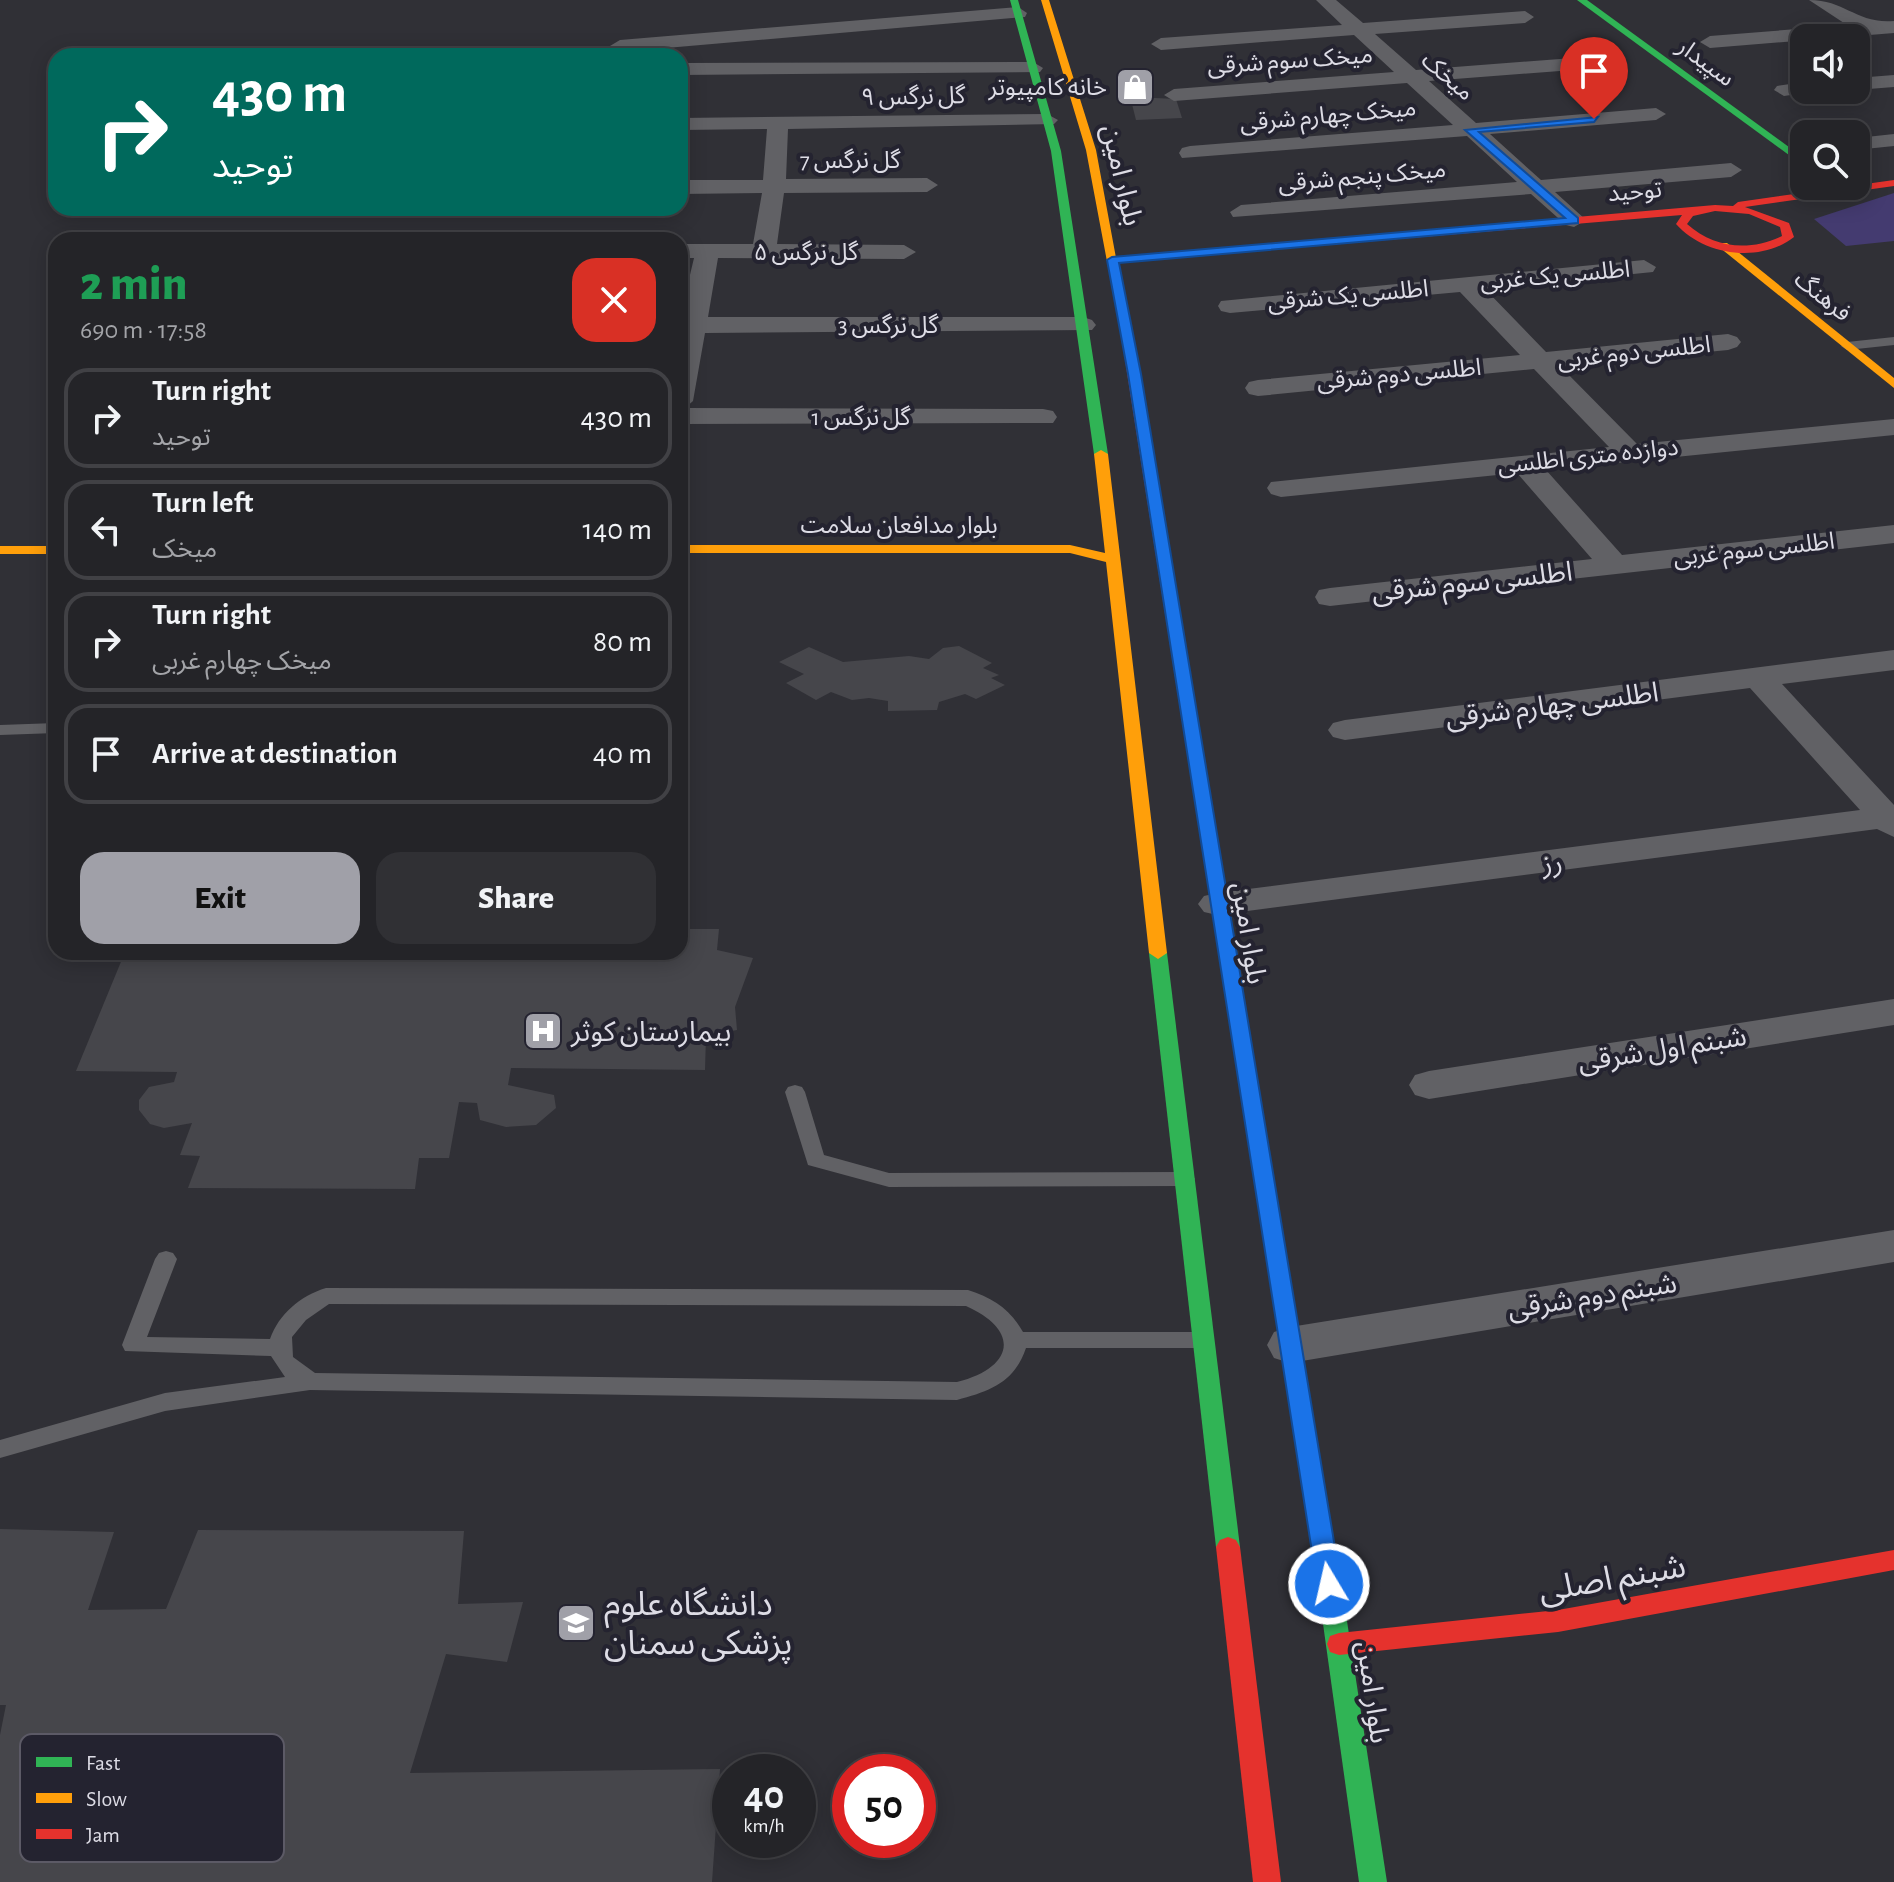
<!DOCTYPE html>
<meta charset="utf-8">
<style>
body{margin:0;font-family:"Alegreya Sans","Noto Sans Arabic",sans-serif;background:#303034;color:#f1f3f6;height:100vh;display:flex;flex-direction:column;font-size:30px;white-space:nowrap}
*{box-sizing:border-box;margin:0}
p{font-size:26px;color:#a3a4a8}
.icon{flex:none;width:44px;height:44px;fill:none;stroke:currentColor;stroke-width:2;stroke-linecap:round;stroke-linejoin:round}
.map{position:relative;flex:1;overflow:hidden}
.details{position:absolute;left:48px;top:232px;width:640px;height:728px;display:flex;flex-direction:column;background:#242428;border-radius:24px;box-shadow:0 4px 20px #0003,0 0 0 2px #414145}
.details>*{flex:none}
.banner{position:absolute;left:48px;top:48px;width:640px;height:168px;border-radius:24px;box-shadow:0 4px 20px #0003,0 0 0 2px #414145;background:#00695c;color:#fff;overflow:hidden}
.buttons{position:absolute;left:1790px;top:24px;display:grid;gap:16px}
.buttons a{display:grid;place-items:center;width:80px;height:80px;border-radius:16px;background:#242428;box-shadow:0 4px 20px #0003,0 0 0 2px #414145;font-size:40px}
.speed{position:absolute;left:712px;top:1754px;display:flex;gap:16px;font-size:40px;font-weight:700;text-align:center}
.speed>*{display:grid;place-content:center;width:104px;height:104px;border-radius:50%;background:#242428;box-shadow:0 4px 20px #0003,0 0 0 2px #414145;line-height:1}
.speed small{font-size:20px;font-weight:400}
.speed .limit{border:12px solid #d22;background:#fff;color:#111}
.pin{position:absolute;display:grid;place-items:center;width:68px;height:68px;color:#fff;margin:-82px -34px;border-radius:50% 50% 50% 0;rotate:-45deg;box-shadow:0 0 8px #0007}
.pin .icon{rotate:45deg}
.me{position:absolute;width:88px;margin:-44px;rotate:351deg;stroke-linejoin:round;filter:drop-shadow(0 0 6px #0008)}
.turn{display:flex;align-items:center;gap:28px;height:168px;padding:0 32px;font-size:36px}
.turn .icon{width:104px;height:104px;stroke-width:2.5}
.turn b{display:block;font-size:56px;line-height:68px}
.round{display:grid;place-items:center;flex:none;width:84px;height:84px;border-radius:24px;background:#303034}
.summary{display:flex;align-items:center;justify-content:space-between;height:136px;padding:0 32px}
h1{font-size:48px;font-weight:800;line-height:60px;color:#1e9e55}
.button{display:flex;gap:16px;margin-top:auto;padding:16px 32px}
.button a{flex:1;height:92px;border-radius:24px;background:#a0a0a8;color:#111;font-size:32px;font-weight:800;line-height:92px;text-align:center}
.button a+a{background:#303034;color:#f1f3f6}
ul{padding:0;list-style:none}
li{display:flex;align-items:center;gap:24px;height:100px;margin:0 16px 12px;padding:0 16px;border:4px solid #414145;border-radius:24px}
li div{flex:1}
li b{display:block;font-size:30px}
li em{font-style:normal}
.map>svg:first-child{display:block}
</style>
<div class="map">
<svg width="1894" height="1882" viewBox="0 0 1894 1882">
<rect width="100%" height="100%" fill="#303036"/>
<path fill="#443b70" d="M1894,193V241L1846,246L1814,219Z"/>
<g fill="#46464b">
<path d="M1155,98L1176,99L1182,118L1136,120L1131,100Z"/>
<path d="M959,646L992,663L983,668L999,675L991,678L1005,685L976,699L965,694L939,702L937,710L888,711V701L869,698L852,700L831,692L816,700L786,683L804,674L779,662L809,647L843,662L909,656L929,659L943,648Z"/>
<path d="M680,929H719L717,950L753,958L735,1007L737,1030L706,1036L705,1070L511,1068L508,1085L554,1095L556,1108L536,1125L506,1127L480,1120L477,1103L459,1102L449,1158H419L415,1189L188,1188L200,1156L180,1155L192,1123L164,1128L150,1124L139,1110V1100L149,1087L174,1082L177,1072L76,1071L125,952H680Z"/>
<path d="M0,1529L114,1532L88,1610L166,1609L198,1530L464,1531L458,1604L523,1602L507,1662L446,1654L410,1773L720,1769L712,1882H0V1735L6,1705H0Z"/>
</g>
<g fill="none" stroke-linecap="round" stroke-linejoin="round">
<g fill="#616165" fill-rule="evenodd">
<path d="M1894,337V345L1847,350L1841,346L1847,342Z"/>
<path d="M56,723V733L0,735V725Z"/>
<path d="M795,1085L802,1087L805,1092L824,1155L889,1173L1185,1172L1192,1174L1195,1179L1192,1184L1185,1186L889,1187L808,1165L785,1092L788,1087Z"/>
<path d="M166,1251L173,1253L177,1259L147,1337L270,1339C279,1314 300,1296 326,1288L968,1290C993,1298 1010,1309 1023,1332H1201L1209,1334L1212,1340L1209,1346L1201,1348H1026C1014,1383 990,1391 957,1400L310,1390L165,1411L0,1458V1440L165,1393L285,1377L271,1356L125,1351L122,1345L155,1259L159,1253ZM329,1304L966,1306C1022,1331 1013,1368 957,1382L315,1373L293,1357L292,1337L306,1320Z"/>
</g>
<g fill="#616165" fill-rule="evenodd">
<path d="M1316,0H1336L1363,23L1525,11L1534,17L1525,23L1375,34L1416,70L1586,57L1596,63L1586,69L1429,81L1476,123L1656,108L1666,114L1656,120L1490,134L1541,180L1731,163L1742,170L1731,177L1555,192L1586,220L1574,227L1566,225L1531,194L1233,217L1230,212L1241,205L1517,182L1467,136L1182,158L1179,153L1182,148L1190,146L1453,125L1407,83L1174,101L1164,95L1174,89L1394,72L1354,35L1161,50L1151,44L1161,38L1342,25Z"/>
<path d="M1809,0C1846,0 1856,24 1894,21V33L1710,48L1700,42L1710,36L1847,25Z"/>
<path d="M1018,7L1027,13L1025,17L620,52L610,46L620,40Z"/>
<path d="M1033,62L1043,68L1040,72L680,75V63Z"/>
<path d="M1894,75V87L1856,90V78Z"/>
<path d="M1804,82V90H1813L1811,92L1784,96L1774,90L1777,86Z"/>
<path d="M1047,114L1058,120L1054,124L788,129L786,179L927,178L938,185L927,192L784,193L777,244L904,245L916,252L904,259L718,258L708,317H1083L1092,320L1096,325L1092,330L705,333L693,401L685,408L1043,409L1053,411L1057,417L1053,423L680,424V317L694,258H680V244H753L762,193L680,194V180H763L767,129L680,130V118Z"/>
<path d="M1894,134V146L1865,149L1856,146L1857,138Z"/>
<path d="M1644,260L1656,267L1653,272L1485,289L1546,352L1728,334L1737,337L1741,342L1737,347L1728,350L1560,366L1637,444L1894,419V435L1546,470L1622,555L1894,525V543L1330,606L1319,604L1315,597L1319,590L1330,588L1592,559L1517,473L1281,497L1271,494L1267,488L1271,482L1609,447L1534,369L1258,396L1249,394L1245,388L1249,382L1258,380L1520,355L1460,292L1230,313L1221,311L1218,306L1221,301Z"/>
<path d="M1894,650V670L1782,684L1894,805V837L1877,829L1217,915L1204,912L1198,904L1204,896L1217,893L1860,810L1750,688L1345,740L1333,737L1328,730L1333,723L1345,720Z"/>
<path d="M1894,999V1025L1429,1099L1415,1095L1409,1085L1415,1075L1429,1071Z"/>
<path d="M1894,1230V1262L1290,1363L1274,1358L1267,1345L1274,1332L1290,1327Z"/>
</g>
<g fill="#30b455" fill-rule="evenodd">
<path d="M1010,0H1018L1061,151L1108,454L1101,458L1094,454L1051,151Z"/>
<path d="M1577,0H1587L1804,158V166Z"/>
<path d="M1158,947L1167,953L1240,1547L1236,1554L1228,1557L1220,1554L1216,1547L1149,953Z"/>
<path d="M1331,1585L1340,1588L1343,1595L1387,1882H1359L1319,1595L1322,1588Z"/>
</g>
<g fill="#ff9f0a" fill-rule="evenodd">
<path d="M1041,0H1049L1096,150L1132,344L1122,341L1086,150Z"/>
<path d="M1719,243H1727L1894,378V388L1719,247Z"/>
<path d="M1101,450L1108,454L1167,953L1158,959L1149,953L1106,562L1070,553H680V545H1070L1105,553L1094,454Z"/>
<rect x="0" y="546" width="56" height="8"/>
<path d="M1181,659L1189,664L1280,1216L1277,1221H1263L1260,1216L1173,664Z"/>
</g>
<g fill="#e5322d" fill-rule="evenodd">
<path d="M1894,180V186L1745,207L1789,223L1794,237C1760,264 1703,255 1676,224L1682,215L1112,263L1106,260L1112,257L1715,205L1733,206L1738,202ZM1715,211L1749,214L1780,227L1782,236C1749,252 1714,248 1687,224L1693,216Z"/>
<path d="M1128,337L1134,341L1189,664L1181,669L1173,664L1122,341Z"/>
<path d="M1270,1209L1277,1211L1280,1216L1343,1595L1340,1602L1331,1605L1322,1602L1319,1595L1260,1216L1263,1211Z"/>
<path d="M1228,1537L1236,1540L1240,1547L1281,1882H1253L1216,1547L1220,1540Z"/>
<path d="M1894,1550V1570L1558,1632L1339,1655L1330,1652L1327,1644L1330,1636L1339,1633L1558,1610Z"/>
</g>
</g>
<path fill="#1a73e8" stroke="#114b97" stroke-width="2" d="M1598,117L1594,122L1479,132L1578,218V223L1119,263L1141,374L1341,1584L1337,1592L1329,1595L1320,1592L1317,1584L1128,374L1107,260L1112,257L1565,218L1465,130Z"/>
<defs>
<g id="shop-square" transform="scale(2)"><rect x="-9" y="-9" width="18" height="18" rx="4" fill="#a0a0a8" stroke="#242330"/><path d="M-5-2.5h2.3a2.7 3.5 0 0 1 5.4 0H5L5.5 6h-11ZM-1.5-2.5h3a1.5 2.3 0 0 0-3 0Z" fill="#fff"/></g>
<g id="hospital-square" transform="scale(2)"><rect x="-9" y="-9" width="18" height="18" rx="4" fill="#a0a0a8" stroke="#242330"/><path d="M-5-5h3v3.5h4V-5h3V5h-3V1.5h-4V5h-3Z" fill="#fff"/></g>
<g id="university-square" transform="scale(2)"><rect x="-9" y="-9" width="18" height="18" rx="4" fill="#a0a0a8" stroke="#242330"/><path d="M0-5L7-2L0 1L-7-2ZM-4 1L0 2.5L4 1V4Q0 6-4 4Z" fill="#fff"/></g>
</defs>
<g fill-rule="evenodd">
<use href="#shop-square" x="1135" y="87"/>
<use href="#hospital-square" x="543" y="1031"/>
<use href="#university-square" x="576" y="1623"/>
</g>
<g text-anchor="middle" stroke-width="8" stroke-linejoin="round" paint-order="stroke">
<g font-size="24" fill="#dddce5" stroke="#242330">
<text transform="translate(1290 60) rotate(-4)" y="8">میخک سوم شرقی</text>
<text transform="translate(1706 62) rotate(36)" y="8">سپیدار</text>
<text transform="translate(1448 76) rotate(41)" y="8">میخک</text>
<text transform="translate(913 96) rotate(-1)" y="8">گل نرگس ۹</text>
<text transform="translate(1328 115) rotate(-5)" y="8">میخک چهارم شرقی</text>
<text x="850" y="168">گل نرگس 7</text>
<text transform="translate(1362 176) rotate(-5)" y="8">میخک پنجم شرقی</text>
<text transform="translate(1635 191) rotate(-5)" y="8">توحید</text>
<text x="806" y="260">گل نرگس ۵</text>
<text transform="translate(1555 275) rotate(-5)" y="8">اطلسی یک غربی</text>
<text transform="translate(1348 295) rotate(-5)" y="8">اطلسی یک شرقی</text>
<text transform="translate(1823 296) rotate(39)" y="8">فرهنگ</text>
<text x="888" y="333">گل نرگس 3</text>
<text transform="translate(1634 352) rotate(-6)" y="8">اطلسی دوم غربی</text>
<text transform="translate(1399 374) rotate(-5)" y="8">اطلسی دوم شرقی</text>
<text x="861" y="425">گل نرگس 1</text>
<text transform="translate(1588 456) rotate(-6)" y="8">دوازده متری اطلسی</text>
<text x="899" y="533">بلوار مدافعان سلامت</text>
<text transform="translate(1754 549) rotate(-6)" y="8">اطلسی سوم غربی</text>
</g>
<g font-size="24" fill="#dddce5" stroke="#242330" text-anchor="end">
<text x="1107" y="95">خانه کامپیوتر</text>
</g>
<g font-size="28" fill="#dddce5" stroke="#242330">
<text transform="translate(1123 175) rotate(77)" y="10">بلوار امین</text>
<text transform="translate(1472 581) rotate(-6)" y="10">اطلسی سوم شرقی</text>
<text transform="translate(1552 704) rotate(-7)" y="10">اطلسی چهارم شرقی</text>
<text transform="translate(1552 862) rotate(-7)" y="10">رز</text>
<text transform="translate(1250 933) rotate(81)" y="10">بلوار امین</text>
<text transform="translate(1662 1048) rotate(-9)" y="10">شبنم اول شرقی</text>
<text transform="translate(1592 1295) rotate(-9)" y="10">شبنم دوم شرقی</text>
<text transform="translate(1374 1692) rotate(82)" y="10">بلوار امین</text>
</g>
<g font-size="28" fill="#dddce5" stroke="#242330" text-anchor="start">
<text x="571" y="1041">بیمارستان کوثر</text>
</g>
<g font-size="34" fill="#dddce5" stroke="#242330">
<text transform="translate(1612 1577) rotate(-10)" y="12">شبنم اصلی</text>
</g>
<g font-size="34" fill="#dddce5" stroke="#242330" text-anchor="start">
<text x="604" y="1615">دانشگاه علوم<tspan x="604" dy="39">پزشکی سمنان</tspan></text>
</g>
</g>
<rect x="20" y="1734" width="264" height="128" rx="12" fill="#242330" stroke="#5c5a66" stroke-width="2"/>
<rect x="36" y="1757" width="36" height="10" fill="#30b455"/>
<rect x="36" y="1793" width="36" height="10" fill="#ff9f0a"/>
<rect x="36" y="1829" width="36" height="10" fill="#e5322d"/>
<g font-size="22" fill="#dddce5">
<text x="86" y="1770">Fast</text>
<text x="86" y="1806">Slow</text>
<text x="86" y="1842">Jam</text>
</g>
</svg>
<div class="buttons">
<a><svg class="icon" aria-label="sound" viewBox="0 0 24 24"><path d="M4 9h4l5-4v14l-5-4H4zM17 9q2 3 0 6"/></svg></a>
<a><svg class="icon" aria-label="search" viewBox="0 0 24 24"><circle cx="10" cy="10" r="6"/><path d="M15 15l6 6"/></svg></a>
</div>
<div class="speed"><div>40<small>km/h</small></div><div class="limit">50</div></div>
<div class="pin" style="left:1594px;top:119px;background:#d93025"><svg class="icon" aria-label="arrive" viewBox="0 0 24 24"><path d="M6 21V4h12l-3 4 3 4H6"/></svg></div>
<svg class="me" style="left:1329px;top:1584px" viewBox="-20 -20 40 40"><circle r="17" fill="#1a73e8" stroke="#fff" stroke-width="3"/><path d="M0-11L8 9 0 5-8 9z" fill="#fff"/></svg>
<div class="banner">
<div class="turn"><svg class="icon" aria-label="right" viewBox="0 0 24 24"><path d="M7 20v-9h11M14 6l5 5-5 5"/></svg><div><b>430 m</b>توحید</div></div>
</div>
<section class="details">
<div class="summary"><div><h1>2 min</h1><p>690 m · 17:58</p></div><a class="round" style="background:#d93025;color:#fff"><svg class="icon" aria-label="close" viewBox="0 0 24 24"><path d="M6 6l12 12M18 6L6 18"/></svg></a></div>
<ul>
<li><svg class="icon" aria-label="right" viewBox="0 0 24 24"><path d="M7 20v-9h11M14 6l5 5-5 5"/></svg><div><b>Turn right</b><p>توحید</p></div><em>430 m</em></li>
<li><svg class="icon" aria-label="left" viewBox="0 0 24 24"><path d="M17 20v-9H6M10 6l-5 5 5 5"/></svg><div><b>Turn left</b><p>میخک</p></div><em>140 m</em></li>
<li><svg class="icon" aria-label="right" viewBox="0 0 24 24"><path d="M7 20v-9h11M14 6l5 5-5 5"/></svg><div><b>Turn right</b><p>میخک چهارم غربی</p></div><em>80 m</em></li>
<li><svg class="icon" aria-label="arrive" viewBox="0 0 24 24"><path d="M6 21V4h12l-3 4 3 4H6"/></svg><div><b>Arrive at destination</b></div><em>40 m</em></li>
</ul>
<div class="button"><a>Exit</a><a>Share</a></div>
</section>
</div>
